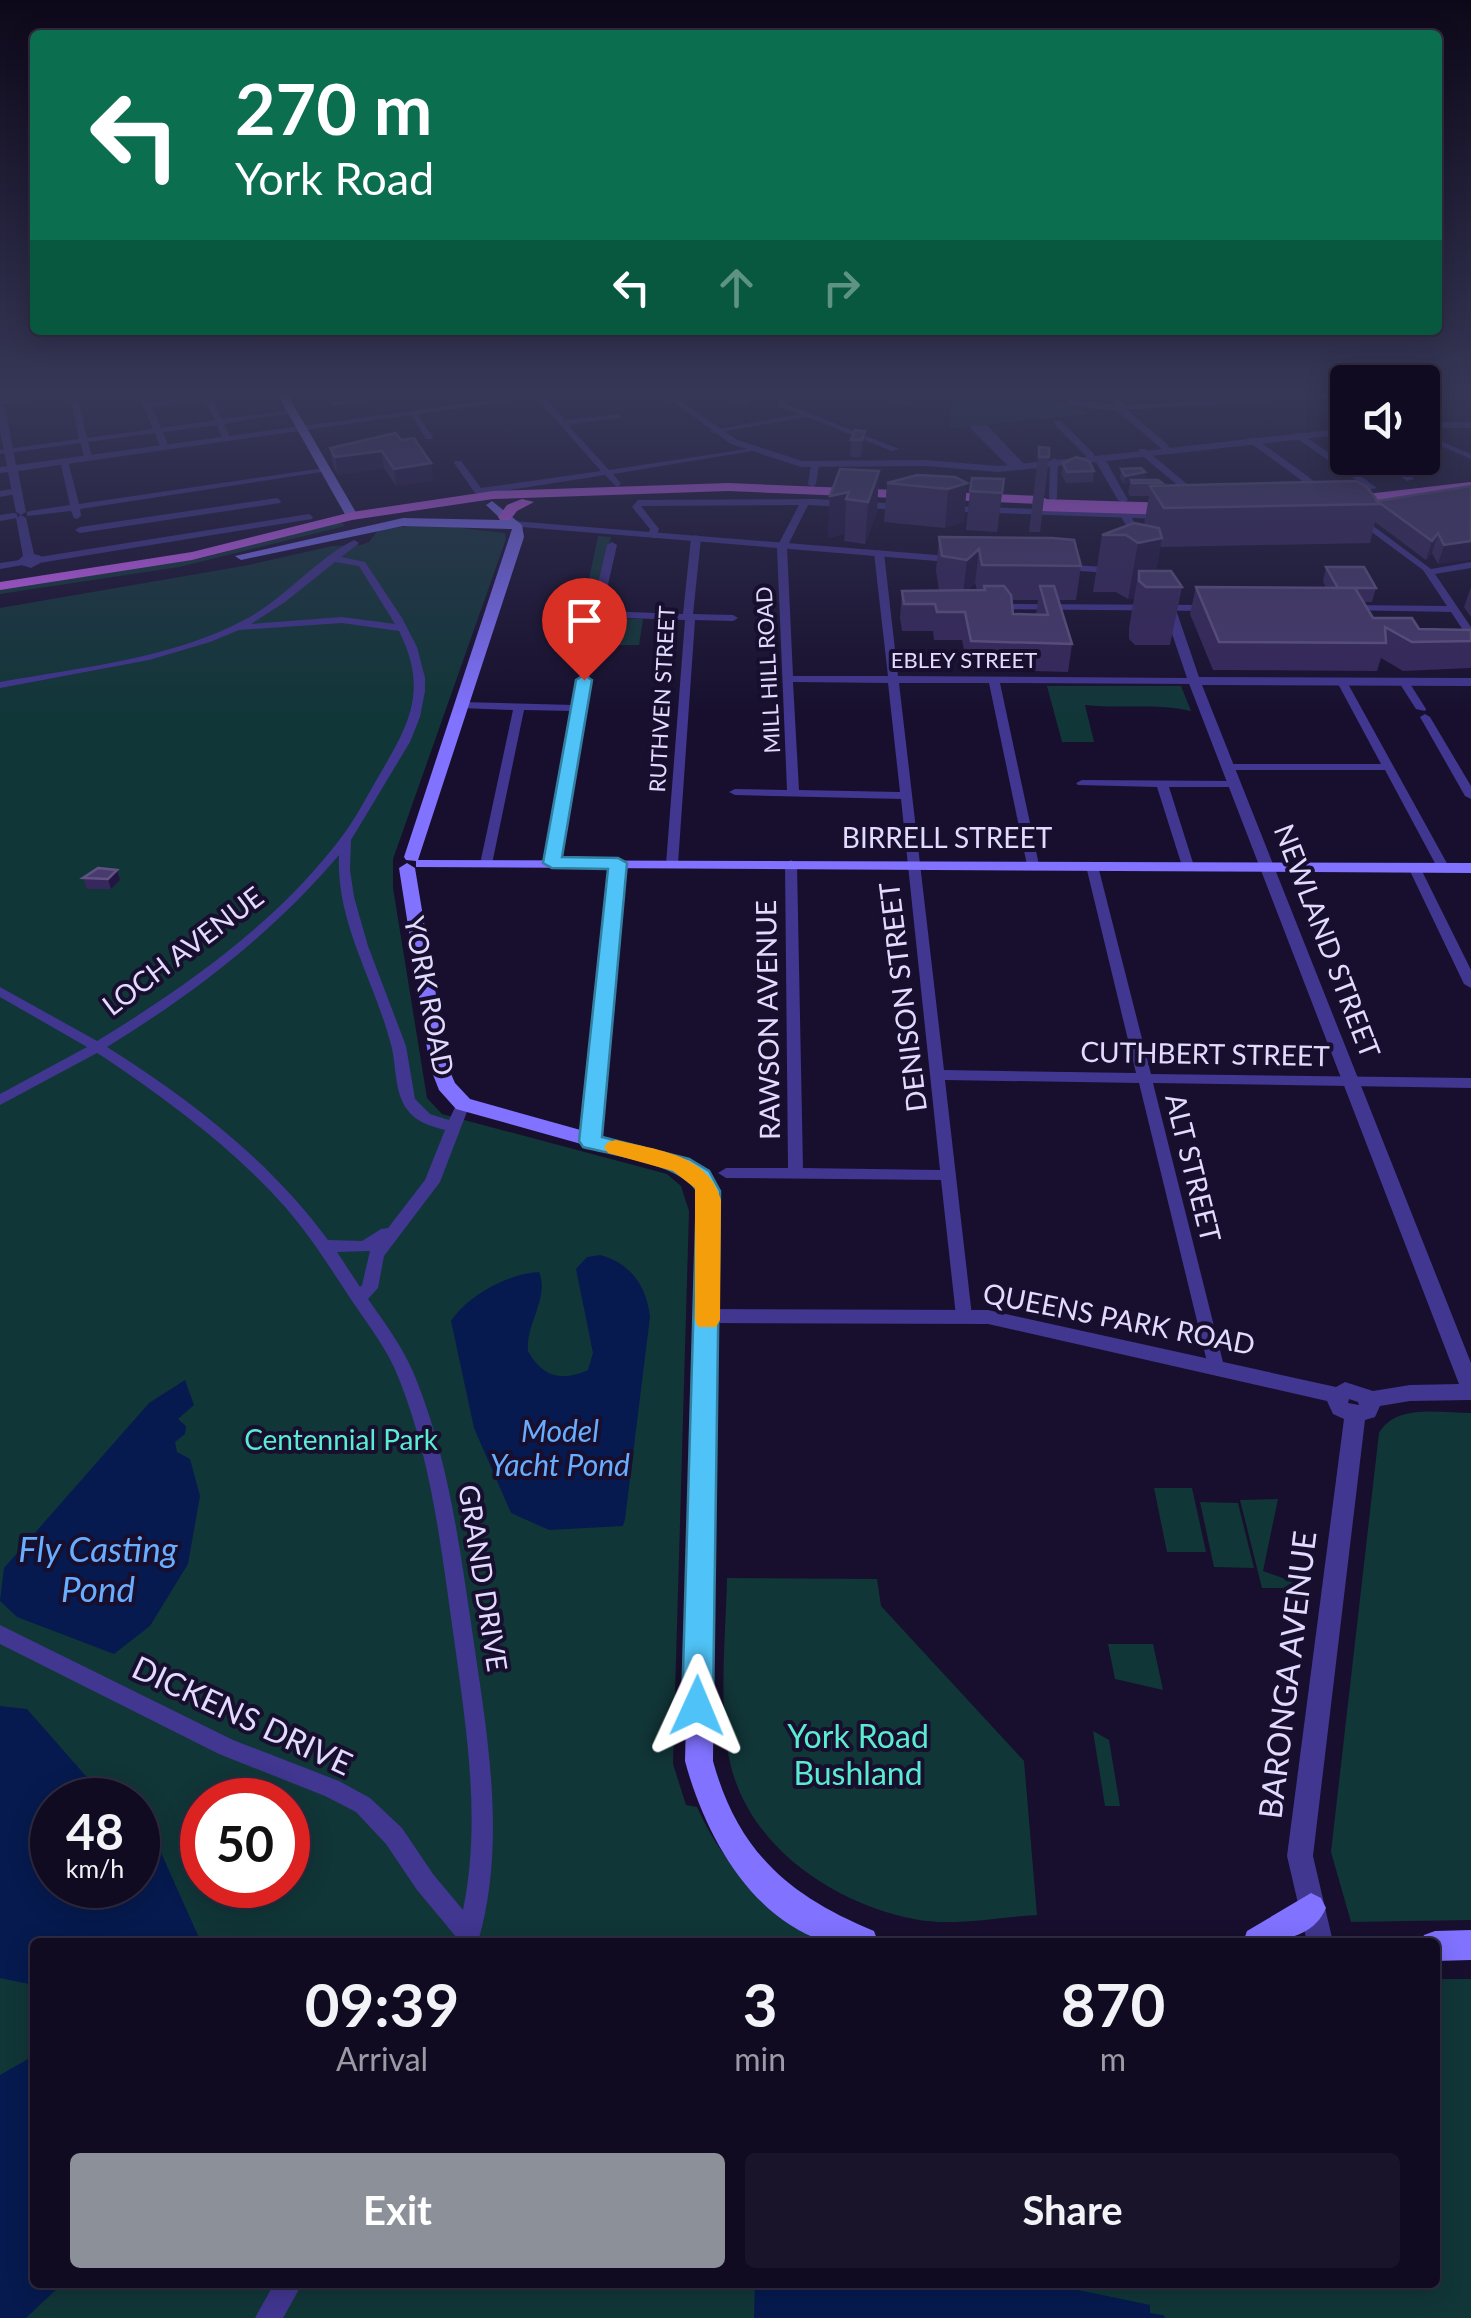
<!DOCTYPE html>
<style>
body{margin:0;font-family:Lato,sans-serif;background:#1a142a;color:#f1f3f6;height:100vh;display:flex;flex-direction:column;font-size:38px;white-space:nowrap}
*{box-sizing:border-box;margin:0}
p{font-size:32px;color:#9c9ba5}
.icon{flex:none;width:55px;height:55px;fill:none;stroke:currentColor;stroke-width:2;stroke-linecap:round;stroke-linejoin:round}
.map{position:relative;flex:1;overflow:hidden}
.details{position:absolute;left:30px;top:1938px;width:1410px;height:350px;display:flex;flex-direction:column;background:#110b22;border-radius:10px;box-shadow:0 5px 25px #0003,0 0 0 2px #302b40}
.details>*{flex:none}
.guide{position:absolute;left:30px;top:30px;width:1412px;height:305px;border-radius:10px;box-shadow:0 5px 25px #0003,0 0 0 2px #302b40;background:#0b6e4f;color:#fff;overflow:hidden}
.fabs{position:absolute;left:1330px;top:365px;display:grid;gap:20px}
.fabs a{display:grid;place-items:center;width:110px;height:110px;border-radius:10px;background:#110b22;box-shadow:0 5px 25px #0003,0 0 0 2px #302b40;font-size:50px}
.speed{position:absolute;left:30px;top:1778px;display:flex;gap:20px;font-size:50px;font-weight:700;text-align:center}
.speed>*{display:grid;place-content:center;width:130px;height:130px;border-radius:50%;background:#110b22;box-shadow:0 5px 25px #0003,0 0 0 2px #302b40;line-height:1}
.speed small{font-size:25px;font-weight:400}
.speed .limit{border:15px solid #d22;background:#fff;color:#111}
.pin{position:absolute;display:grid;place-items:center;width:85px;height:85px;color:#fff;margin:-102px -42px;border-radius:50% 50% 50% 0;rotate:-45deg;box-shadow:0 0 10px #0007}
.pin .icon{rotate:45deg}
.me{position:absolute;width:110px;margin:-55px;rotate:1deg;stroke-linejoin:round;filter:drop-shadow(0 0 8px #0008)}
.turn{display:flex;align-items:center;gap:35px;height:210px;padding:0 40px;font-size:45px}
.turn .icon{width:130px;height:130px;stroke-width:2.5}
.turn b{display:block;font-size:70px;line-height:85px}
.lanes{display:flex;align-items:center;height:95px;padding:0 40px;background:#0003;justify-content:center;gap:50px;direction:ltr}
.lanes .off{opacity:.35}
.eta{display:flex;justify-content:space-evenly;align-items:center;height:170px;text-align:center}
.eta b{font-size:60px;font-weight:700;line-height:70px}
.action{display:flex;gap:20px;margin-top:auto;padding:20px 40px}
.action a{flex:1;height:115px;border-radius:10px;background:#8c9099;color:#fff;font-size:40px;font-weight:700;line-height:115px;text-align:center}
.action a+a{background:#1a142a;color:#f1f3f6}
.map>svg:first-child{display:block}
</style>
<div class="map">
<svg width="1471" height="2318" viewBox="0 0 1471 2318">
<rect width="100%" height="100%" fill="#170f2d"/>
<g fill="#113638" fill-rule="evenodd">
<path d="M992,392L1066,404L1088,414L950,429L952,393Z"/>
<path d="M341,522L345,526L179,567L0,594V589L202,558Z"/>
<path d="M426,524L505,533L506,539L393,859V888L427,1098L442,1114L667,1174L681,1186L689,1211L673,1764L686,1805L697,1807C729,1877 770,1909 839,1942H35V2282H1435V1979H1471V2318H0V608L249,565L332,546L361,545L369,542L378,530ZM52,1800H138V1885H52ZM202,1800H288V1885H202Z"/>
<path d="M598,536L611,537L604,572L592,595L588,618L643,619L639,645H575Z"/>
<path d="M1047,686H1181L1191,711C1156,703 1120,709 1085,705L1094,742H1062Z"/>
<path d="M1471,1413V1920L1351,1922L1331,1852L1379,1433C1396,1403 1441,1413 1471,1413Z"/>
<path d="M1154,1488H1192L1206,1552H1167Z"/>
<path d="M1278,1499L1263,1571L1300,1584L1301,1588H1262L1240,1500Z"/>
<path d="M1200,1502L1238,1503L1254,1568L1214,1567Z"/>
<path d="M727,1578L877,1579L881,1606L1024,1761L1037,1915C997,1917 952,1927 914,1919C836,1904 754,1850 732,1770C717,1717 726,1634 727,1578Z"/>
<path d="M1108,1644H1153L1163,1690L1115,1679Z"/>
<path d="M1093,1731L1109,1740L1120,1806H1105Z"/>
</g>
<g fill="#061a4f">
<path d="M600,1255C631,1263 647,1287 650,1317L625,1519L623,1526L549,1530L511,1513L474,1428L451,1321C467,1296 509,1273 539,1272C550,1297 525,1325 528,1351C542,1377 562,1382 588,1370L593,1353L576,1269L587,1257Z"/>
<path d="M185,1380L194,1405L178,1419L186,1426L185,1434L175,1442L177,1452L190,1459L200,1496L188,1564L150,1626L114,1654L17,1617L0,1601L4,1568L149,1403Z"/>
<path d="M0,1706L27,1709L85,1775L102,1788L108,1800H52V1885H138V1834L158,1846L201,1942H35V2005L29,1984L0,1978Z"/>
<path d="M35,2030V2282L63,2283L26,2318H0V2075L28,2059Z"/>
<path d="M755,2283H1045L1150,2305V2318H754Z"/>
</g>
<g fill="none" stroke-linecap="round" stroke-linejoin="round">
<path stroke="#061a4f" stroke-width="6" d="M1150,2316L1162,2318"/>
<g fill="#413690" fill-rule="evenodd">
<path d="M69,392H89L77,395L87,438L153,429L138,392H146L150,402L211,395L222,419L292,410L296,412L224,424L231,439L227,441L223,439L217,425L163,432L169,448L165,450L161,448L155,433L88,442L92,458L88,460L84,458L81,443L0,454V450L79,439L70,396L0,405V401ZM205,400L215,420L161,428L152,407Z"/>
<path d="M277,392H286L282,394Z"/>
<path d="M404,392H424L334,405L330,403Z"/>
<path d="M531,392H539L565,420L620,414V418H617L568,425L609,470L754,448L758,450L613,474L621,484L617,487L605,475L484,494L475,493L454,463L455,461H461L481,488L601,471Z"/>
<path d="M644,392C656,392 664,398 675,399C694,400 719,391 740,392L675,403Z"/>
<path d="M777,392H785L786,404L899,449L892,451L807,417L713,433L709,431L799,414L779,407Z"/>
<path d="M858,392H870L915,404L911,406Z"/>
<path d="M1103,392H1111L1125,405L1347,392L1348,396L1120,410Z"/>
<path d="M409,411H415L433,437L432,439H426Z"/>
<path d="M1055,421H1061L1094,454V458H1088L1055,425Z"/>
<path d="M971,425H987L1025,465V469L1012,470L971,429Z"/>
<path d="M1295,433H1301L1377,488L1362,491V487L1365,486L1295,437Z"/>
<path d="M1422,433L1471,454V459L1422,438Z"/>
<path d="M1249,438H1255L1329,492V496H1323L1249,442Z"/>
<path d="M1139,449H1145L1200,495V499H1194L1139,453Z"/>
<path d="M64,458L68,461L79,504L324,468L328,471L80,509L81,516L77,519L74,518L71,511L27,516V512L30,511L70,505L60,461Z"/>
<path d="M1054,458L1058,461L1057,498L1053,501L1049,498L1050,461Z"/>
<path d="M1375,458H1384L1414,479L1407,481Z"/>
<path d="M815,462L819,465L816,484L812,487L808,484L811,465Z"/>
<path d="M17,488L20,489V493L0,497V491Z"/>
<path d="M277,498L281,501L280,503L80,533L75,530L80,527Z"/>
<path d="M815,499L903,504L907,507L903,510L808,505L787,547L793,676H888L874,553L879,550L884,553L898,676L1194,678L1199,681L1194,684L1000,683L1039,865L1033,869L1027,865L989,683H899L944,1070L1136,1073L1086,866L1092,862L1098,866L1151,1074L1471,1078V1088L1153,1083L1224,1366L1222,1371L1216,1373L1210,1371L1208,1366L1139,1083L945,1080L972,1316L970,1320H958L956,1316L941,1180L726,1178L718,1173L726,1168H788L785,864L791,860L797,864L803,1168L940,1170L901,799L735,795L729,792L735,789L787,790L777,547L799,505L641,506L659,529L656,537L653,538L648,535L650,529L632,507L638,500ZM793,682L888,683L900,792L799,790Z"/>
<path d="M946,506L1163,513L1167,516L1163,519L943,511V507Z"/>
<path d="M14,513L17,514V518L0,521V515Z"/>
<path d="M309,514L313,517L312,519L39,563L34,560L39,557Z"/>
<path d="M1357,514L1431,569L1471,562V568L1435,574L1471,627V637L1467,636L1451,612L1344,610V606L1347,605L1447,606L1423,570L1354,519L1353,517Z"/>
<path d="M696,535L701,538L693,614L733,615L738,618L733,621L695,620L678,864L672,868L666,864L685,620L596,617L591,614L607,545L612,542L617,545L602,611L683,614L691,538Z"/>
<path d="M354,540L359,543L357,545L341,557L365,562L402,618L417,647L425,678V691L420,717L410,742L351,840L350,870L354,897L368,946L406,1046L415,1099L430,1114L449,1120L458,1101H468L470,1104L440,1182L384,1256L378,1288L368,1299C387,1326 407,1353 418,1384C448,1461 459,1542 471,1623C486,1728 508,1839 478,1942H456L457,1938L417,1890L386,1844L356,1812L325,1796L219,1754L0,1644V1625L233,1740L339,1781L370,1798L402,1828L433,1874L463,1910C481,1823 467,1733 455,1646C442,1556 433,1464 399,1379C388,1350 369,1326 352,1301C331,1269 311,1237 286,1208C234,1149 170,1102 105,1058L97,1053L0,1105V1094L87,1047L0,997V987L97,1041C189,985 282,919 346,831C358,814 367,796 377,779C409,725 429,691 399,631L342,623L239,630L210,642L149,660L0,688V682C82,667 173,659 248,618C286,597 315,560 354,540ZM335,562L359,566L395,624L342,617L251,624L285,602ZM339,855C336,922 373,978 390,1041C397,1063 393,1088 406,1108C415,1122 430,1126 445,1130L425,1180L388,1228L381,1229L362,1241L328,1240C270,1161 190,1099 107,1047C193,994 273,933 339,855ZM370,1251L362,1285L360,1287L337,1252Z"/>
<path d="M20,560L25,563L23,565L0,569V563Z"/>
<path d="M992,604L1209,605L1214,608L1209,611L989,609L987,607Z"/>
<path d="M585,649L594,651L558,863L552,867L546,863L573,711L524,710L492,864L490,867H482L480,864L513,710L461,708L456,705L461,702L574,705Z"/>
<path d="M1403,678L1407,679L1426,709L1425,711L1416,709L1398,681Z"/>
<path d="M1338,680L1347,682L1449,867L1447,870L1443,871L1437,867L1385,770H1229L1223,767L1229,764H1381L1337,682Z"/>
<path d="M1425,714L1430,717L1471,786V799L1465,796L1420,717Z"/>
<path d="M1082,780L1235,781L1241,784L1235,787H1169L1194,866L1188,870L1182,866L1157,787L1078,785L1076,783Z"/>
<path d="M618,859L624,863L598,1141L591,1146L584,1141L612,863Z"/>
<path d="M1414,863L1420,867L1471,970V988L1464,984L1408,867Z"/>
<path d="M275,2282H303L283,2318H255Z"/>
</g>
<g fill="#413690" fill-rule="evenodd">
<path d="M551,392H573L18,471L26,512L21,515L26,518L34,554L41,556L44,561L31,568L15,563L23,556L16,518L21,515L16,512L8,472L0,473V467L7,466L0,431V405L5,408L16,465Z"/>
<path d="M660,392H669L737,440L802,461L926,460L998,466L1162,449L1117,411L1073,406L1056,392H1065L1078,401L1123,406L1168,445L1169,448L1348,428V434L1106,461L1128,500L1123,503L1118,500L1096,462L998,472L926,466L801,467L731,444Z"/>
<rect x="1422" y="422" width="49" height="6"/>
<path d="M1123,508L1128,511L1147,545L1146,547L1137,545L1118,511Z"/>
<path d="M513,521L961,557L966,560L961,563L509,526L508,524Z"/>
<path d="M1057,564L1121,568L1126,571L1121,574L1053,569L1052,567Z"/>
<path d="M1167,598L1173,601L1199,677L1471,678V686L1202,685L1471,1363V1400L1410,1401L1380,1406L1375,1417L1365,1420L1313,1856L1333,1942H1307L1287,1856L1344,1419L1333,1414L1327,1401L988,1324L707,1323L700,1321L697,1316L700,1311L707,1309L988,1310L1336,1387L1345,1382L1373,1391L1410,1385L1459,1384L1188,681L1161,601ZM1349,1399L1358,1402L1359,1405L1348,1403Z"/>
</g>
<g fill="#8172ff" fill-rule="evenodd">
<path d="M276,392H286L358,516L356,519L346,516Z"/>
<path d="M492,501L522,525L524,537L418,860L1471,863V873L416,867V861L406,860L404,857L512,529L403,526L241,560L235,556L403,518L502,520L486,505Z"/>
<path d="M407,863L415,868L448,1067L455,1083L470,1099L688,1160L707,1172L719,1191L713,1761C738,1852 789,1896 874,1931L878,1942C861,1942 839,1946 823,1941C748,1915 704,1832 685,1761L699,1191L693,1182L674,1170L456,1109L439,1090L430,1067L399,868Z"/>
<path d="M1311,1893L1321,1898L1326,1908C1312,1941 1273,1942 1243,1942L1247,1931Z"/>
<path d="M1471,1930V1960L1435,1961V1942H1421L1424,1935L1435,1931Z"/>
</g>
<g fill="#d162ff" fill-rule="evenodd">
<path d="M728,483L1041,496L1048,500L1041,504L728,491L493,499L352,520L192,560L0,590V582L192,552L352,512L493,491Z"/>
<path d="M522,499L534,502L517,511L510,520H500L498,517L507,505Z"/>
</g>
<g stroke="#d162ff" stroke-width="12">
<path d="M1350,502L1471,488"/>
<path d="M1040,505L1173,509"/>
</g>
</g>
<g fill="#36275c" fill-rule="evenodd">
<path d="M720,392H751L746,406L720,399Z"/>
<path d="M865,431L864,448L861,457H850L851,440Z"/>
<path d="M401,440L431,463L433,481L396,486L384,468L338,475L333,465L330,448Z"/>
<path d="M1039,447L1049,457L1040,532H1029Z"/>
<path d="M1063,463L1094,471L1093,482L1066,483L1061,474Z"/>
<path d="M840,469L877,512L865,544L844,541L845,534L828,538L830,496Z"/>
<path d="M1121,469L1145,472L1144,480L1162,483L1161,485L1377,501L1471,486L1438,564L1432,553L1426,560L1375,522L1370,543L1160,547L1156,571L1182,587L1170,645H1135L1129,639V628L1134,598L1128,599L1116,592H1093L1102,535L1144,525L1149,496H1130L1128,493L1130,483L1124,484L1120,478Z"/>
<path d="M955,477L964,522L945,528L884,522L887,483Z"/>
<path d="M1004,479L997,532L966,530L970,491Z"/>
<path d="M939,537L1081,566L1076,600H1059L1072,644L1068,672L968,669L962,640H934L933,631H902L900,618L902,591L939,590L936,571ZM975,583L977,590H967ZM1011,600H1038L1036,615L1013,614Z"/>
<path d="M1326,567L1376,588L1372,602H1364L1373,618L1419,629L1471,630V668L1403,671L1381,658L1377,671L1213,670L1190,614L1196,587L1326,588L1323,581Z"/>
<path d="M1471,587V617L1464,607Z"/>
<path d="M117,870L120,880L111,889H87L83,878Z"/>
</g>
<g fill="#221542">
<path d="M746,392H751L746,406Z"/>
<path d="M865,431L864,448L861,457L862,440Z"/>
<path d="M382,451L384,468L338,475L335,457Z"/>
<path d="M431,463L433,481L396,486L394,469Z"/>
<path d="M879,471L877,512L865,544L868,502Z"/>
<path d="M1145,472L1144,480H1131L1130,483L1124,484L1125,476Z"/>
<path d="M967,483L964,522L945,528L948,489Z"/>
<path d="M849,492L846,499L845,534L828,538L830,496Z"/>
<path d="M1438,533L1432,553L1426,560L1432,541Z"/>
<path d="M1162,538L1153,587L1139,571L1134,598L1128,599L1138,543Z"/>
<path d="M1471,541V560L1438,564L1444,545Z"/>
<path d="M979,549L975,583L963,594L967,560Z"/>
<path d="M117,870L120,880L111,889L108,879Z"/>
</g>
<g fill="#483a6e" stroke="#605384" stroke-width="2.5">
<path d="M855,430L865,431L862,440H851Z"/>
<path d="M396,433L401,440L414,438L431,463L394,469L382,451L335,457L330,448Z"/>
<path d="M1039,447L1049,448V457H1039Z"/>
<path d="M1076,457L1089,461L1094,471L1067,472L1063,463Z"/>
<path d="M1141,468L1145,472L1125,476L1121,469Z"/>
<path d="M840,469L879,471L868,502L846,499L849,492L830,496Z"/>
<path d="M917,475L955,477L967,483L948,489L887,483Z"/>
<path d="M972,478L1004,479L1002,493L970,491Z"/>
<path d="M1131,480H1158L1162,483H1132Z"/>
<path d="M1356,481L1367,487L1380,504L1164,508L1150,486Z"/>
<path d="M1471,486V541L1444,545L1438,533L1432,541L1377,501Z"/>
<path d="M1134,523L1159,528L1162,538L1138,543L1126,535H1102Z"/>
<path d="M939,537L1052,538L1074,540L1081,566L982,565L979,549L967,560L942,556Z"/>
<path d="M1326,567H1364L1376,588H1338Z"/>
<path d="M1139,571H1171L1182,587H1146L1139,581Z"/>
<path d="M984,586H1004L1011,595L1013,614L1048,615L1040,586H1054L1072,644L971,641L965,612H937L935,604H904L902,591L985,590Z"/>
<path d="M1196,587L1355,588L1373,618H1412L1419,629L1471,630V641L1412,642L1385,627L1386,643L1219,642Z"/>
<path d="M98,868L117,870L108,879L83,878Z"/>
</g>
<linearGradient id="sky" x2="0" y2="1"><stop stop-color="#0d0819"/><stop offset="0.55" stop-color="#363757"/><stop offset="1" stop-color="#363757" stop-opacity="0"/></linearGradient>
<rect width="1471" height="716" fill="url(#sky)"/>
<path fill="#4fc3f7" stroke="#337fa1" stroke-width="2.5" d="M584,675L592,680L562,857L618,858L627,863L602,1137L689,1159L709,1171L720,1191L713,1706L708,1716L697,1720L686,1716L682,1706L697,1191C681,1163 613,1155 583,1147L579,1141L608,869L552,868L543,863L576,680Z"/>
<path fill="#f59e0b" d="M616,1140C656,1150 709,1154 721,1200L720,1320L716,1327H698L695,1320V1188L673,1171L608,1153L604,1147L608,1142Z"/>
<g text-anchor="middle" stroke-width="8" stroke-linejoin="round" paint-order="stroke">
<g font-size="22" fill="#e2dbff" stroke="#170f2d">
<text x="964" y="668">EBLEY STREET</text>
<text transform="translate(768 670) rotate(-93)" y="8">MILL HILL ROAD</text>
<text transform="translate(662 699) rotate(-87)" y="8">RUTHVEN STREET</text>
</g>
<g font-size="28" fill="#e2dbff" stroke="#170f2d">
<text x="947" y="848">BIRRELL STREET</text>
<text transform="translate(1327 941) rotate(69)" y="10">NEWLAND STREET</text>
<text transform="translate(183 951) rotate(-37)" y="10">LOCH AVENUE</text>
<text transform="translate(429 996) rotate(79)" y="10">YORK ROAD</text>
<text transform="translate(903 997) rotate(-97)" y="10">DENISON STREET</text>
<text transform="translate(768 1020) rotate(-91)" y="10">RAWSON AVENUE</text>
<text transform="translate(1205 1054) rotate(1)" y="10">CUTHBERT STREET</text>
<text transform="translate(1193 1168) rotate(76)" y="10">ALT STREET</text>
<text transform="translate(1119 1319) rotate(11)" y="10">QUEENS PARK ROAD</text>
<text transform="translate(483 1578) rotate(81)" y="10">GRAND DRIVE</text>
</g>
<g font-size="28" fill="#5aecd3" stroke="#170f2d">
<text x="341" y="1450">Centennial Park</text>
</g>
<g font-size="30" font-style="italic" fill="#69adff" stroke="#170f2d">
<text x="560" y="1442">Model<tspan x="560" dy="34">Yacht Pond</tspan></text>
</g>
<g font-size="32" fill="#e2dbff" stroke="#170f2d">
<text transform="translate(1288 1675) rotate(-83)" y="11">BARONGA AVENUE</text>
<text transform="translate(242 1716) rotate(25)" y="11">DICKENS DRIVE</text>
</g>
<g font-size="32" fill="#5aecd3" stroke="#170f2d">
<text x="858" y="1748">York Road<tspan x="858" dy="37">Bushland</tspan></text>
</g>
<g font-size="35" font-style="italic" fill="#69adff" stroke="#170f2d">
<text x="98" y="1562">Fly Casting<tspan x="98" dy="40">Pond</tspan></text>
</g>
</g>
</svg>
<div class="fabs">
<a><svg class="icon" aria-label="sound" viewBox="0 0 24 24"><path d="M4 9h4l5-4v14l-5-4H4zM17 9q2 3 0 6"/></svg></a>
</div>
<div class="speed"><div>48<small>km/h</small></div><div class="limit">50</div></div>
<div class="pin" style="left:584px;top:680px;background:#d93025"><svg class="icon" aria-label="arrive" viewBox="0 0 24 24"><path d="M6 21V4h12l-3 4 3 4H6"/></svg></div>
<svg class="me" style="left:697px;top:1706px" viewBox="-20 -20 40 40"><path d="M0-17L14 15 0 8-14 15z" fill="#4fc3f7" stroke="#fff" stroke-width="4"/></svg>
<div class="guide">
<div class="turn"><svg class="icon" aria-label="left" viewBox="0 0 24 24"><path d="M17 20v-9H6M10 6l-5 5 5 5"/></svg><div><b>270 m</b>York Road</div></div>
<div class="lanes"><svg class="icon" aria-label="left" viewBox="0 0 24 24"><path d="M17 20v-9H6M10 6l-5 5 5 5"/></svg><svg class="icon off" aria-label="ahead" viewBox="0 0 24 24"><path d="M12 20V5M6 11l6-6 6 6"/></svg><svg class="icon off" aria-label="right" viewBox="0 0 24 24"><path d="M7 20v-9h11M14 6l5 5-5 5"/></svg></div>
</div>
<section class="details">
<div class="eta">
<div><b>09:39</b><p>Arrival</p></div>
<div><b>3</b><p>min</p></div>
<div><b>870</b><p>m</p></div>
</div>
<div class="action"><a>Exit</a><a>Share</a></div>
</section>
</div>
